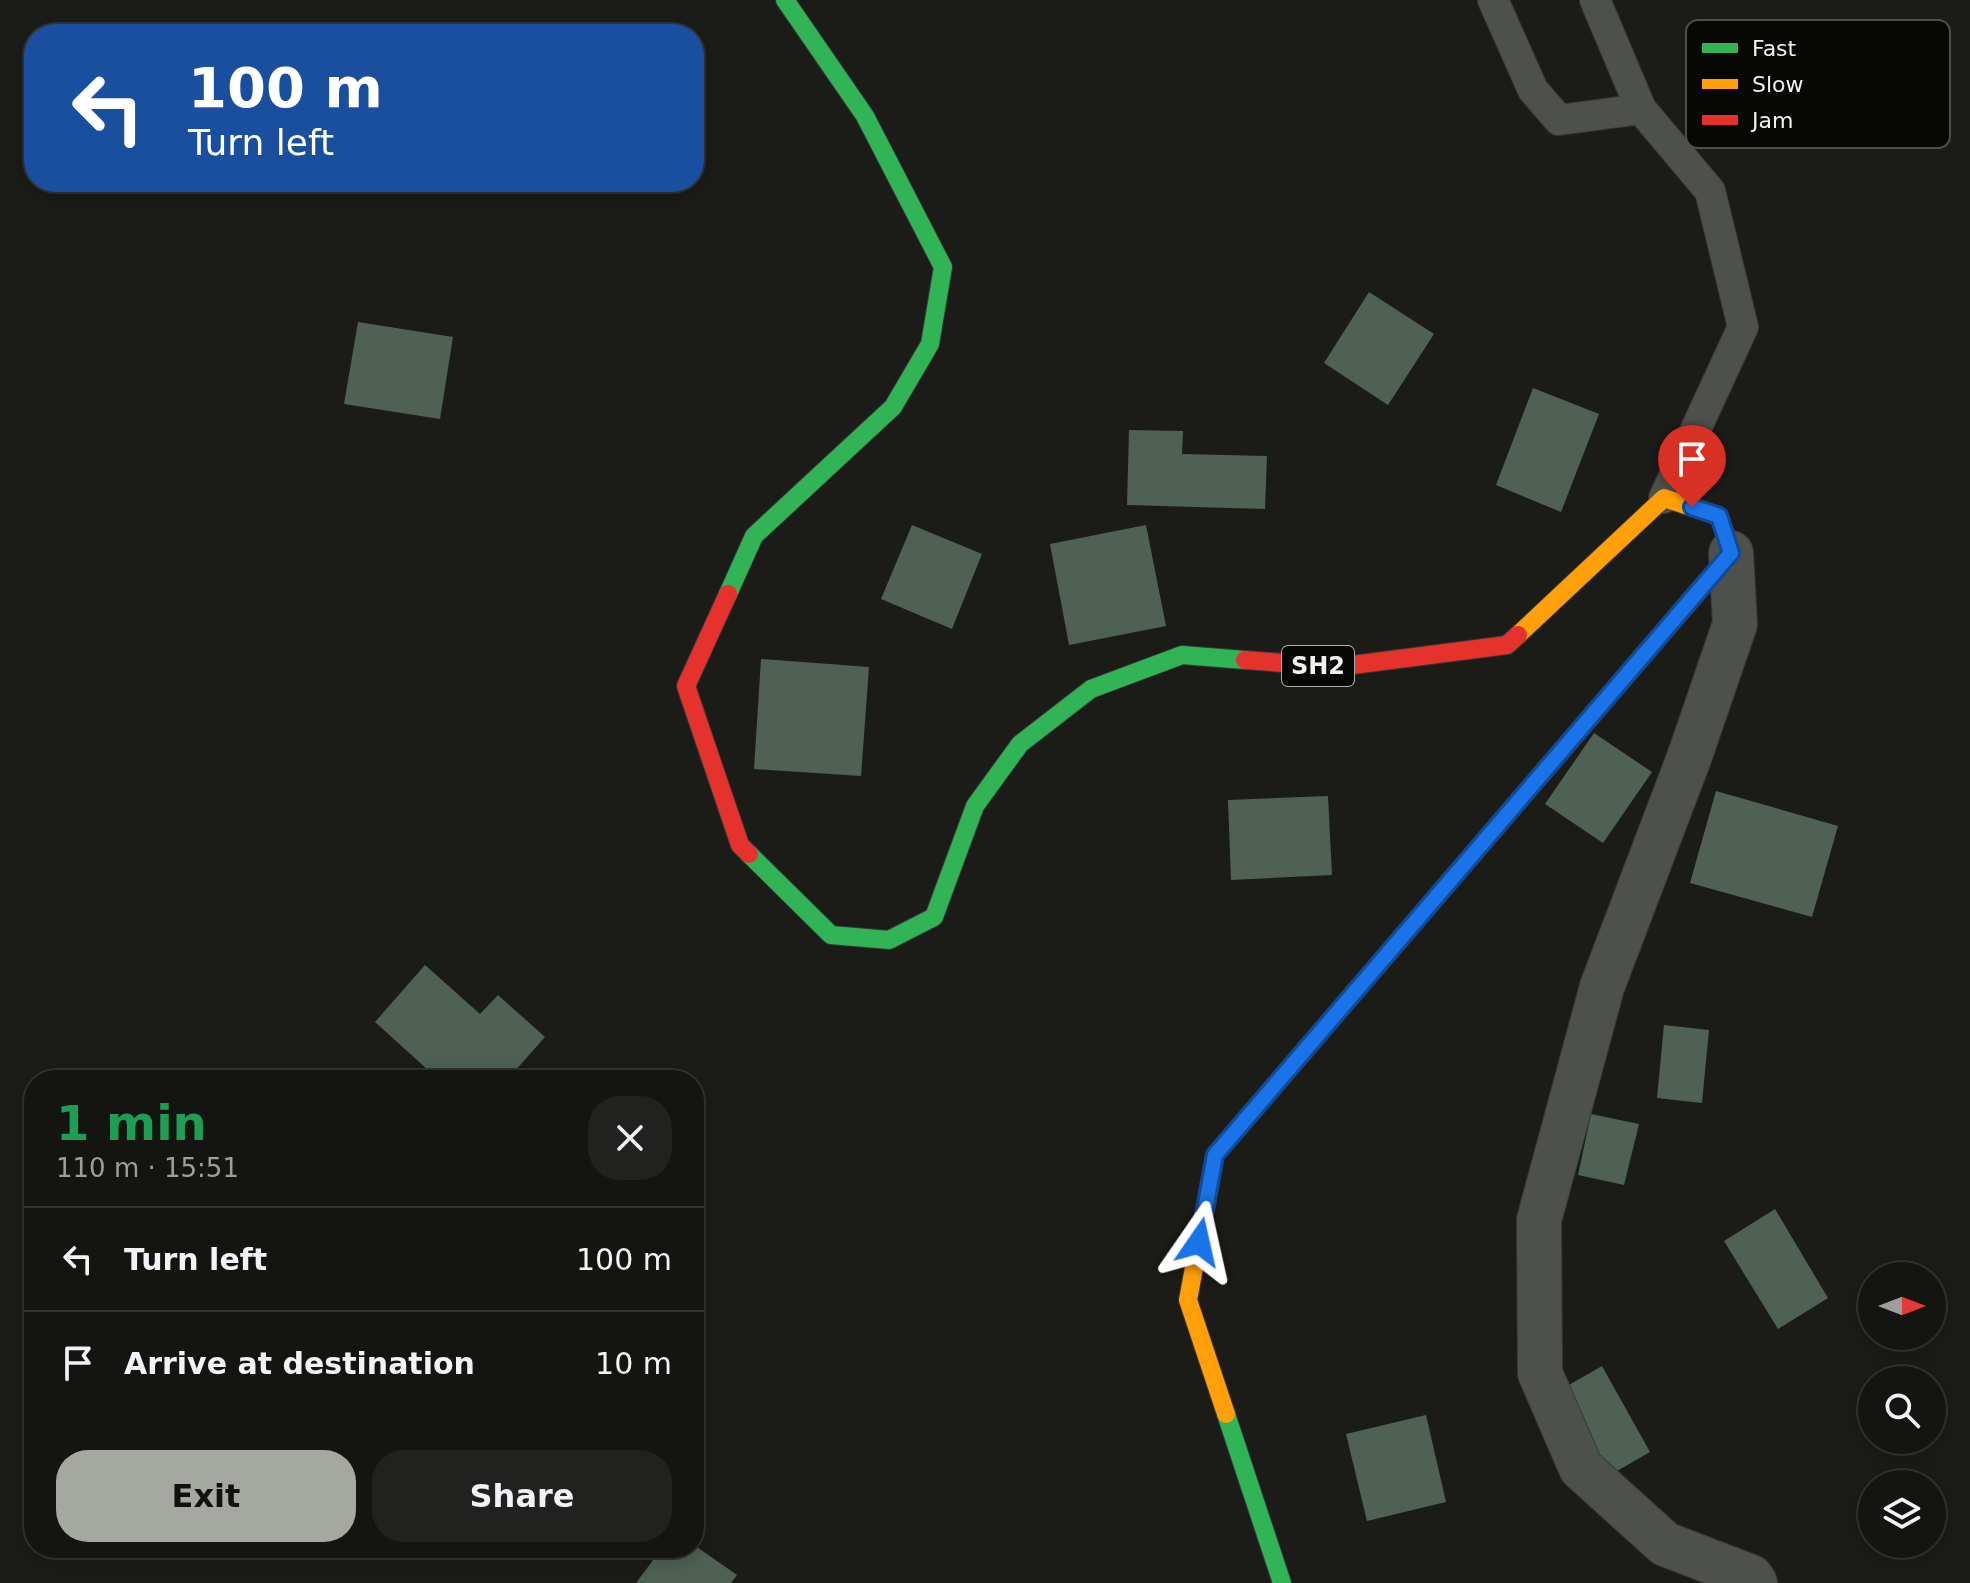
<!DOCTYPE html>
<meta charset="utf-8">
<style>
body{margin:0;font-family:"DejaVu Sans",sans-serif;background:#21221f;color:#f1f3f6;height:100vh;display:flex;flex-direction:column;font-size:30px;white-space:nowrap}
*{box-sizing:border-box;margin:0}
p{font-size:26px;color:#9d9f9f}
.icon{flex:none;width:44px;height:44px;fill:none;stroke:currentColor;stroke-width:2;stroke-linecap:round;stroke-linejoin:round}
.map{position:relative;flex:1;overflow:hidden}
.sheet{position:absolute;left:24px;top:1070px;width:680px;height:488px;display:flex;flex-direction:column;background:#141511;border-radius:32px;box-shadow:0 4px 20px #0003,0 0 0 2px #333431}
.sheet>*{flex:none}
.hud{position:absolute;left:24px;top:24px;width:680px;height:168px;border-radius:32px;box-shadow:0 4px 20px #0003,0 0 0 2px #333431;background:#1a4fa0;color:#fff;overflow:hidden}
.needle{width:52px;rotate:90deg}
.buttons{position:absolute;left:1858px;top:1262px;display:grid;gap:16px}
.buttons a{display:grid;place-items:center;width:88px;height:88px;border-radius:50%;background:#141511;box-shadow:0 4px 20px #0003,0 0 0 2px #333431;font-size:40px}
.pin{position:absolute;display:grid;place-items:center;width:68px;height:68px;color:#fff;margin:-82px -34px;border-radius:50% 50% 50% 0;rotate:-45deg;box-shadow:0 0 8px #0007}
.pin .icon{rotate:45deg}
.me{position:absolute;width:88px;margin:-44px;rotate:11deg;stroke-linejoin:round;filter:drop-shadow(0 0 6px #0008)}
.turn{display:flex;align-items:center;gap:28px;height:168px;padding:0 32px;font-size:36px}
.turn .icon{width:104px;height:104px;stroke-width:2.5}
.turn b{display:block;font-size:56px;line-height:68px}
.round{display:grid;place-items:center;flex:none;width:84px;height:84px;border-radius:32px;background:#21221f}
.overview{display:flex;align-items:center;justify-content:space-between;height:136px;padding:0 32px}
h1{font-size:48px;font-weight:700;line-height:60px;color:#1e9e55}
.button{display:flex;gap:16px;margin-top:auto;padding:16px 32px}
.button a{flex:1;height:92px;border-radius:32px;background:#a5a8a1;color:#111;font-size:32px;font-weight:700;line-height:92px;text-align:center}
.button a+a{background:#21221f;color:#f1f3f6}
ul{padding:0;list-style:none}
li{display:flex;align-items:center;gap:24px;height:104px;padding:0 32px;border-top:2px solid #333431}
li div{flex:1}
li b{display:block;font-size:30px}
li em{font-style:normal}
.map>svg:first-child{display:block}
</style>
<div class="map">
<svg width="1970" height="1583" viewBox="0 0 1970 1583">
<rect width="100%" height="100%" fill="#1b1c17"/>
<g fill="#4f6154">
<path d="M1369,292L1434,334L1388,405L1324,363Z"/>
<path d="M358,322L453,337L440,419L344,404Z"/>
<path d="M1533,388L1599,414L1561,512L1496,485Z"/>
<path d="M1129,430L1183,431L1182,454L1267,456L1265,509L1127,505Z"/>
<path d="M912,525L982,554L952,629L881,599Z"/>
<path d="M1146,525L1166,626L1069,645L1050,544Z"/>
<path d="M761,659L869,667L861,776L754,769Z"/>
<path d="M1594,733L1652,772L1603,843L1545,804Z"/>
<path d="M1716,791L1838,826L1812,917L1690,883Z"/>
<path d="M1328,796L1332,875L1231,880L1228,800Z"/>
<path d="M425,965L480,1014L498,995L545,1037L507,1080H439L375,1022Z"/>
<path d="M1664,1025L1709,1030L1702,1103L1657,1098Z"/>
<path d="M1591,1114L1639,1124L1624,1185L1578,1175Z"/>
<path d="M1775,1209L1828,1298L1778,1329L1724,1241Z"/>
<path d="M1602,1366L1650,1452L1610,1475L1562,1389Z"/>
<path d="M1426,1415L1446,1502L1367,1521L1346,1434Z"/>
<path d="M694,1545L737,1575L731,1583H636L662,1548H694Z"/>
</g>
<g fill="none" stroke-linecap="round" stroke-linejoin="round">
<g stroke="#383935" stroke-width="32">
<g id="lane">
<path d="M1493,0L1533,90L1559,120L1641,109"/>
<path d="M1595,0L1641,109L1710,191L1743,327L1664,498"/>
</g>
</g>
<g stroke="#383935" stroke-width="46">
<path id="street" d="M1731,553L1735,624L1689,758L1602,987L1539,1220L1540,1373L1581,1468L1665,1544L1751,1577L1755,1583"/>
</g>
<g stroke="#383935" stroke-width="20">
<g id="fast">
<path d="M728,594L754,536L893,407L930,344L943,267L865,116L785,0"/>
<path d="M749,854L831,935L889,940L934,917L975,806L1020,744L1091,689L1182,655L1245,660"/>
<path d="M1366,979L1648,650"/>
<path d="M1226,1414L1282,1583"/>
</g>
</g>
<g stroke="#383935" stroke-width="20">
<g id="slow">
<path d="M1518,635L1664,498L1719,516L1731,553L1648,650"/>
<path d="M1226,1414L1188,1300L1215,1155L1366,979"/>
</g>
</g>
<g stroke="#383935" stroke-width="20">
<g id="jam">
<path d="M728,594L686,686L740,845L749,854"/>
<path d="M1245,660L1337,667L1507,645L1518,635"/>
</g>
</g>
<use href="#lane" stroke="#4e504b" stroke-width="30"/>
<use href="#street" stroke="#4e504b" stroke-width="44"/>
<use href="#fast" stroke="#30b455" stroke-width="18"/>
<use href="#slow" stroke="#ff9f0a" stroke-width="18"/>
<use href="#jam" stroke="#e5322d" stroke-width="18"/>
</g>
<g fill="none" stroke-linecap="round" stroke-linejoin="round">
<g stroke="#114b97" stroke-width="20">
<path id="route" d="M1199,1242L1215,1155L1731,553L1719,516L1692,507"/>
</g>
<use href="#route" stroke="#1a73e8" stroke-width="14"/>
</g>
<g text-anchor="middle" stroke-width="8" stroke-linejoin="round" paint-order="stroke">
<rect fill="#070805" stroke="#aaaca6" stroke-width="2" x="1282" y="646" width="72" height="40" rx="6"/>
<g font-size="24" font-weight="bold" fill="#f0f3eb">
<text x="1318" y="674">SH2</text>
</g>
</g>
<rect x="1686" y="20" width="264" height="128" rx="12" fill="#070805" stroke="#4d4e4a" stroke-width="2"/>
<rect x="1702" y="43" width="36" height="10" fill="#30b455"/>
<rect x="1702" y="79" width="36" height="10" fill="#ff9f0a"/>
<rect x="1702" y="115" width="36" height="10" fill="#e5322d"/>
<g font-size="22" fill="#f0f3eb">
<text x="1752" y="56">Fast</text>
<text x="1752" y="92">Slow</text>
<text x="1752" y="128">Jam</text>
</g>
</svg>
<div class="buttons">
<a><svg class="needle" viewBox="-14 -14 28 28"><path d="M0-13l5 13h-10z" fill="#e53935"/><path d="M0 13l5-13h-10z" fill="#9d9f9f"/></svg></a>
<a><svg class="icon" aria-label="search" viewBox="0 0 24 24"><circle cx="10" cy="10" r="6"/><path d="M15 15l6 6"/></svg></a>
<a><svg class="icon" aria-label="layers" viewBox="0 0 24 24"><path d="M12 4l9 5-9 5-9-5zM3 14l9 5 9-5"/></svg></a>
</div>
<div class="pin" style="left:1692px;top:507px;background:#d93025"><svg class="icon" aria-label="arrive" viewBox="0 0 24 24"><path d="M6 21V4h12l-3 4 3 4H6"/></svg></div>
<svg class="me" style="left:1199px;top:1242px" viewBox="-20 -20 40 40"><path d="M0-17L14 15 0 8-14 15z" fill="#1a73e8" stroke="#fff" stroke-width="4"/></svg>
<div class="hud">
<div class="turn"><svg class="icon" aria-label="left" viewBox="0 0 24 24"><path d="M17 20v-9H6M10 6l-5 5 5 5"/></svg><div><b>100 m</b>Turn left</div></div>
</div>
<section class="sheet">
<div class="overview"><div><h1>1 min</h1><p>110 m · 15:51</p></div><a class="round"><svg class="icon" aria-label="close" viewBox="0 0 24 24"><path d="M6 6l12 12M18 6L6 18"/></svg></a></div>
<ul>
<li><svg class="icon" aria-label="left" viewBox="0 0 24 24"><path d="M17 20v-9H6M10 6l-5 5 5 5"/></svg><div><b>Turn left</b></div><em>100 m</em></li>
<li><svg class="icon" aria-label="arrive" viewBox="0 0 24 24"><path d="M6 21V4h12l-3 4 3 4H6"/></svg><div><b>Arrive at destination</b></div><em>10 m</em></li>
</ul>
<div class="button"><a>Exit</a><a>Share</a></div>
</section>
</div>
